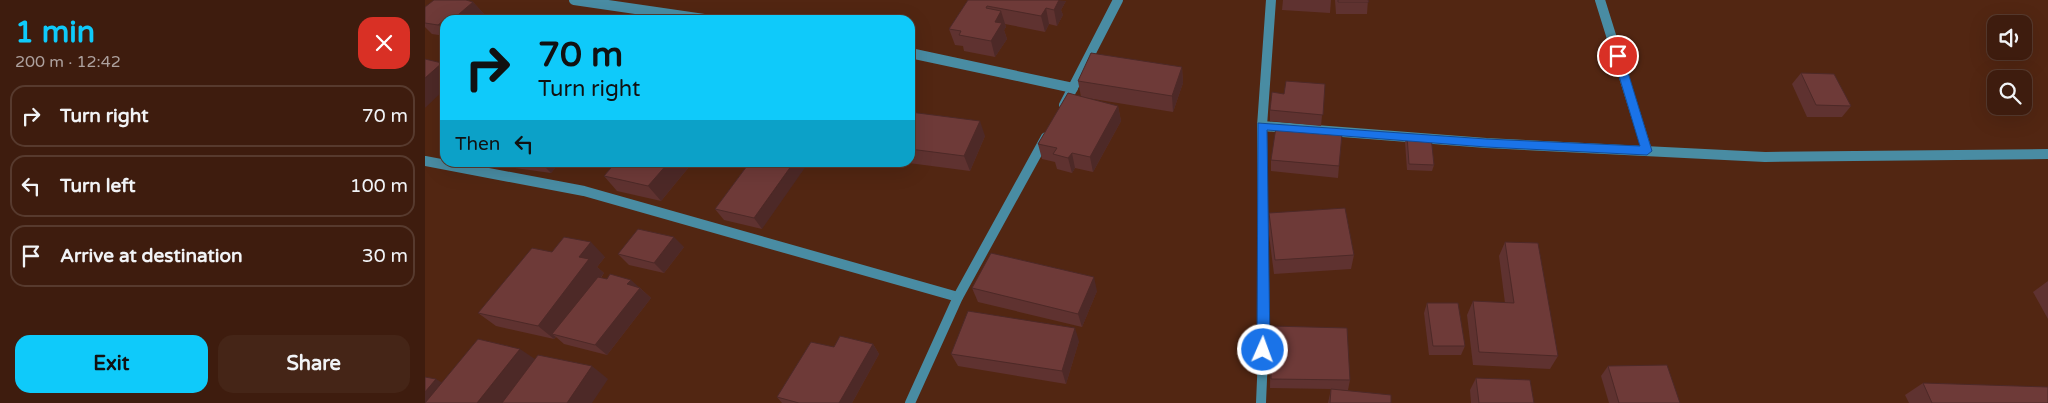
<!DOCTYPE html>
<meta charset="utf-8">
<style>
body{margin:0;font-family:"Varela Round",sans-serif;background:#452517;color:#f1f3f6;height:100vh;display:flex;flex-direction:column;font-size:19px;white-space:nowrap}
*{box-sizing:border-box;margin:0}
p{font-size:16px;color:#ada19e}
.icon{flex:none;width:28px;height:28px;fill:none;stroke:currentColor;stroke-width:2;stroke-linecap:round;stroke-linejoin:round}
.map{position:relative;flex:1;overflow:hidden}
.drawer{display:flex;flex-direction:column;background:#3e1c0e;width:425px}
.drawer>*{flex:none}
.guide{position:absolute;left:15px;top:15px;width:475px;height:152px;border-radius:15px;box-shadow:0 5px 20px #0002,0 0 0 1px #573a2e;background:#0fcafa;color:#111;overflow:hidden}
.fabs{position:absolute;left:1562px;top:15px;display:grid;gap:10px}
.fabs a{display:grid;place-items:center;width:45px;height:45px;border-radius:10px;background:#3e1c0e;box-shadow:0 5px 20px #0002,0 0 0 1px #573a2e;font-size:25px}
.pin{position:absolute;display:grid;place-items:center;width:42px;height:42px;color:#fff;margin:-21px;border:2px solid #fff;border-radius:50%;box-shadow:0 1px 5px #0007}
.me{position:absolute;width:55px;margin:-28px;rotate:2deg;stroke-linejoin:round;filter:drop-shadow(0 0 4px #0008)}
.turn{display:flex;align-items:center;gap:18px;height:105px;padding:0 15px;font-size:22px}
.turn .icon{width:65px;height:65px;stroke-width:2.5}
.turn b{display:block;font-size:35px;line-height:42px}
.then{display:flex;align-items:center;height:48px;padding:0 15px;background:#0003;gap:10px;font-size:19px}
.round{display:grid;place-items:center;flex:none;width:52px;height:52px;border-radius:15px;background:#452517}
.head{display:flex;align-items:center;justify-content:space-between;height:85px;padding:0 15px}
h1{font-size:30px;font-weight:700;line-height:38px;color:#0fcafa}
.primary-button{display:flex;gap:10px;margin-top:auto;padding:10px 15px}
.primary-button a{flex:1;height:58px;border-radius:15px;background:#0fcafa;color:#111;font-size:20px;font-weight:700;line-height:58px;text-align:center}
.primary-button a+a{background:#452517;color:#f1f3f6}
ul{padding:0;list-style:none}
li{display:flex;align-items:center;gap:15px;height:62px;margin:0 10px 8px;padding:0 5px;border:2px solid #573a2e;border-radius:15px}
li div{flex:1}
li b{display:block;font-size:19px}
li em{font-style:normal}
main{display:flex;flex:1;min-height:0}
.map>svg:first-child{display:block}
</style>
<main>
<section class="drawer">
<div class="head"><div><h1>1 min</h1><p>200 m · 12:42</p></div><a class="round" style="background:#d93025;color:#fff"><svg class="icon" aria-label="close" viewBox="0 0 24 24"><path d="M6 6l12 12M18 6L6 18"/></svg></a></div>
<ul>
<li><svg class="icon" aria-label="right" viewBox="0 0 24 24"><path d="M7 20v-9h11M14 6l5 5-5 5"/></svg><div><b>Turn right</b></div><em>70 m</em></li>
<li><svg class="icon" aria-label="left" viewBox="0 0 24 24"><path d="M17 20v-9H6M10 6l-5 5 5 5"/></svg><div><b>Turn left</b></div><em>100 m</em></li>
<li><svg class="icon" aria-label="arrive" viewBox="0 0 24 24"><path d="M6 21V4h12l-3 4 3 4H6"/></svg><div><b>Arrive at destination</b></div><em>30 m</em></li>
</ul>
<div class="primary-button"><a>Exit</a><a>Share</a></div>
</section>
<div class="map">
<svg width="1623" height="403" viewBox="0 0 1623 403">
<rect width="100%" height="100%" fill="#522612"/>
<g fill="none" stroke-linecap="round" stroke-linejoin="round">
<g stroke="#498ca3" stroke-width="10">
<path d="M149,0L286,20"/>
<path d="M1175,0L1222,151"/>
<path d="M485,53L648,88"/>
<path d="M639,105L693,0"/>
<path d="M837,126L1061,143L1340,157L1623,154"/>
<path d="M0,161L159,191L533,297"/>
<path d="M485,403L533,297L621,137"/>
<path d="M836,403L839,332L837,126L846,0"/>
</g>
</g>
<g fill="#5f3230">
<path d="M543,0L641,1L636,10L638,15L632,26L624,24L620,32L580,24L581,27L579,30L582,39L570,57L539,51L538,46L530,45L524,29Z"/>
<path d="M858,0H906L905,13L857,10Z"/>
<path d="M910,0H943L942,14H911Z"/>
<path d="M48,2L59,14L52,20H20V36L7,34L0,27V7Z"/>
<path d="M757,67L758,83L748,112L656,97L693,106L696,121L668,172L650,168L647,173L632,169L630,162L617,159L613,144L656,97L653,81Z"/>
<path d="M1376,73L1426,106L1417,117H1382L1367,84Z"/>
<path d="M900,84L896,126L845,121V110L859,94Z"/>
<path d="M485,112L560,136L545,171L476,162H485Z"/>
<path d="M982,136L1009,165L1007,171L982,170L980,142Z"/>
<path d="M846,160L914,166L913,178L846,171Z"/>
<path d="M85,162H135L126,173L90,168Z"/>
<path d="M191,162H268L236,201L192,191L179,176Z"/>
<path d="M325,162L337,229L299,220L290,209Z"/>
<path d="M844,213L929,255L926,269L849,274L843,227Z"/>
<path d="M1080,242L1133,356L1125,369L1048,365L1042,315L1048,301L1080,303L1074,256Z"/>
<path d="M259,247L239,273L204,265L193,254Z"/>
<path d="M127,252L180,257L172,267L179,273L176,278L214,287L226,298L182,355L139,344L131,337L129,339L71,326L53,313Z"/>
<path d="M1623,281V319L1608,292Z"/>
<path d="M547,288L672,291L657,327L553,302Z"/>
<path d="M1002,303L1040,346L1036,355H1004L999,313Z"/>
<path d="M846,326L925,380L923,390H911L966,403H903L906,389L845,388Z"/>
<path d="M654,341L641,384L533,366L526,354Z"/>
<path d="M448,344L454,354L427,403H357L352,397L409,347Z"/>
<path d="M1183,366L1255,403H1184L1176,376Z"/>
<path d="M1051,378L1109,403H1046L1045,390Z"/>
<path d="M1498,383L1623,403H1484L1480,395Z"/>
</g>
<g fill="#4d2927">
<path d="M631,0L641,1L636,10L638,15L632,26L629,10Z"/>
<path d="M48,2L59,14L52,20H27Z"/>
<path d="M621,8L624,24L620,32L616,16Z"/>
<path d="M576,11L581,27L579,30L582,39L570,57L566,41L570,22Z"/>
<path d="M18,21L20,23V32L13,25Z"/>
<path d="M17,63L20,66V89L0,108V78Z"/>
<path d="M757,67L758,83L748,112L747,96Z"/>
<path d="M693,106L696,121L668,172L665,157Z"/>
<path d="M555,121L560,136L545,171L539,156Z"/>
<path d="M647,153L650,168L647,173L643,158Z"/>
<path d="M115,162H135L126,173Z"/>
<path d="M244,162H268L236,201L223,186Z"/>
<path d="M369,162H384L337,229L329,218Z"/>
<path d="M249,237L259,247L239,273L229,263Z"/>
<path d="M166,242L180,257L172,267L179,273L132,335L127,334L131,337L129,339L113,326L154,257Z"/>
<path d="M669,277L672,291L657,327L653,314Z"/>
<path d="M206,280L226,298L182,355L170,345L202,284Z"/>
<path d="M650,328L654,341L641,384L637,371Z"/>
<path d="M448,344L454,354L427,403H414Z"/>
<path d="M95,349L113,361L80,403H52Z"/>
<path d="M167,366L183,379L167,403H142Z"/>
<path d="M11,379L26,388L0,403V392Z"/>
</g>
<g fill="#6e3a38" stroke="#4d2927">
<path d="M9,0H41L48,2L27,20H20V21H18L13,25L0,23V7Z"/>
<path d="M543,0H634L629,10L621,8L616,16L562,6L561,8L576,11L570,22L577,23L566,41L534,35L536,31L524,29Z"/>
<path d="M913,0H943L944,2H913Z"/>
<path d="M120,16L138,19L137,20H116Z"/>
<path d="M666,53L757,67L747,96L653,81Z"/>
<path d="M0,59L17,63L0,78Z"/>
<path d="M1376,73L1409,74L1426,106L1391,105Z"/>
<path d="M861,81L900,84L898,115L845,110L847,92L859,94Z"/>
<path d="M643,93L693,106L665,157L647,153L643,158L628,154L632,148L613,144Z"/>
<path d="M485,112L555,121L539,156L485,149Z"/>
<path d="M851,127L917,134L914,166L846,160Z"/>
<path d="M982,136H1006L1009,165L984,164Z"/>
<path d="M191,162H244L223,186L179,176Z"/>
<path d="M325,162H369L329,218L290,209Z"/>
<path d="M920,208L929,255L850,260L844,213Z"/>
<path d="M213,229L249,237L229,263L193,254Z"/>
<path d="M139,237L166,242L154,257L164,259L113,326L53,313L107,248L127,252Z"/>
<path d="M1080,242L1113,243L1133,356L1054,352L1048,301L1089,303Z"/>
<path d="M566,253L669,277L653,314L547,288Z"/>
<path d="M185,274L206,280L202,284L215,288L170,345L127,334L173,277L182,279Z"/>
<path d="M1002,303H1033L1040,346H1008Z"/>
<path d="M543,311L650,328L637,371L526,354Z"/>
<path d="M846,326L922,328L925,380L846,379Z"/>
<path d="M415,336L448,344L414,403H374L352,397L386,342L409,347Z"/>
<path d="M53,339L95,349L52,403H0Z"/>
<path d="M113,355L167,366L142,403H77Z"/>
<path d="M1242,365L1255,403H1194L1183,366Z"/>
<path d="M0,377L11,379L0,392Z"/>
<path d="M1051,378L1105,380L1109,403H1054Z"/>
<path d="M1498,383L1623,387V403H1507Z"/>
<path d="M906,389L966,395V403H905Z"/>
</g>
<path fill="#1a73e8" stroke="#114b97" d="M1193,53L1198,56L1227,151L1222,155L1061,147L842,130L845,350L843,354L838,355L834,354L832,350L833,123L1061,139L1215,146L1188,56Z"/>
</svg>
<div class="fabs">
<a><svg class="icon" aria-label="sound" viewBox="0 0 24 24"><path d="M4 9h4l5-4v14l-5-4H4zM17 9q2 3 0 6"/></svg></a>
<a><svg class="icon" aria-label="search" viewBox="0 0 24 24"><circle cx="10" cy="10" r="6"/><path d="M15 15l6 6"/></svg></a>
</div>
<div class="pin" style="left:1193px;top:56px;background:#d93025"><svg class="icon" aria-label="arrive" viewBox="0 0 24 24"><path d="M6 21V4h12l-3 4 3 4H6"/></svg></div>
<svg class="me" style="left:838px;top:350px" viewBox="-20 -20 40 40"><circle r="17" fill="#1a73e8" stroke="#fff" stroke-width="3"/><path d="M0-11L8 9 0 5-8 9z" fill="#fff"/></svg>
<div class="guide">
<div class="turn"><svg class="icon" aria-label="right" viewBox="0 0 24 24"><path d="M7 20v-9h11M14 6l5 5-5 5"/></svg><div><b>70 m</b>Turn right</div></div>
<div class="then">Then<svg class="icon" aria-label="left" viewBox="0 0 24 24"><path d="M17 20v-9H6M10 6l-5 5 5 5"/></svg></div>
</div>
</div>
</main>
